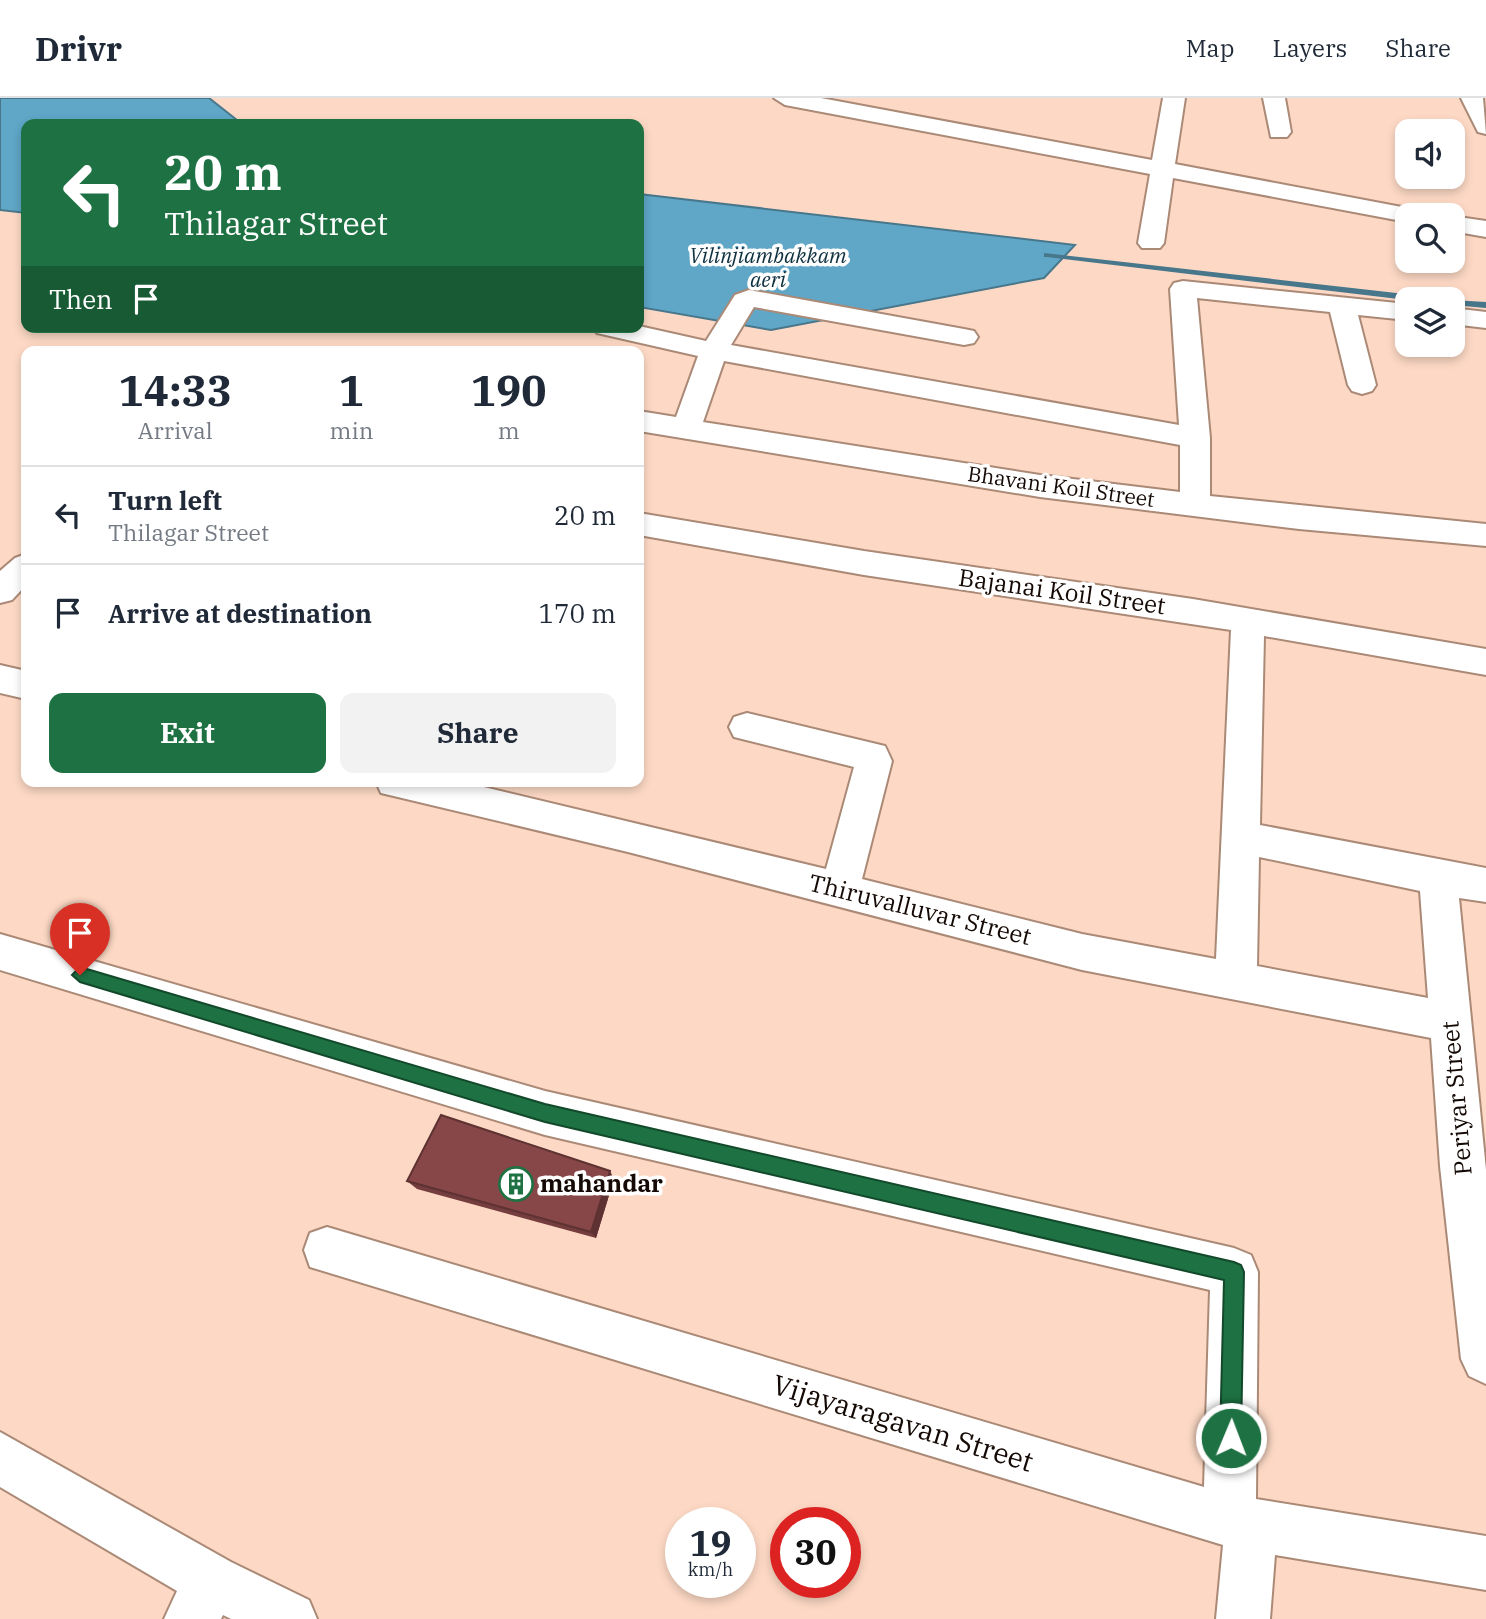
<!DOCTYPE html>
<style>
body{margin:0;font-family:"IBM Plex Serif",serif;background:#f2f2f3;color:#1f2937;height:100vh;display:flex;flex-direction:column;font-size:26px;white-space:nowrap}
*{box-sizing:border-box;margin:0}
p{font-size:23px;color:#747a83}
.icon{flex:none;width:38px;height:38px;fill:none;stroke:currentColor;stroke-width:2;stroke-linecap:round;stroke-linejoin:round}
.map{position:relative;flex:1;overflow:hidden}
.details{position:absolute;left:21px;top:248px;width:623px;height:441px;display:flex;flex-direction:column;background:#fff;border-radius:14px;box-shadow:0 4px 10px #0003}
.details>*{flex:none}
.banner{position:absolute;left:21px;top:21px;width:623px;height:214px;border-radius:14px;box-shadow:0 4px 10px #0003;background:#1d7142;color:#fff;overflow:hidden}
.controls{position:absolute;left:1395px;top:21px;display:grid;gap:14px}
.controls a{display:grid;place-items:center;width:70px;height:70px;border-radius:14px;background:#fff;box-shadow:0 4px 10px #0003;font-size:35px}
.speed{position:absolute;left:665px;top:1409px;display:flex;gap:14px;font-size:35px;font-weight:700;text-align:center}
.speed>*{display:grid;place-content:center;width:91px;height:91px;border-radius:50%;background:#fff;box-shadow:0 4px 10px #0003;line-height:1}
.speed small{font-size:18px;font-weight:400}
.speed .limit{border:10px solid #d22;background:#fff;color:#111}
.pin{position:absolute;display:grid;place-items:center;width:60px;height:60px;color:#fff;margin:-72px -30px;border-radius:50% 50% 50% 0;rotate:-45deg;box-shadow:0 0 7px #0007}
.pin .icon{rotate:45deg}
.me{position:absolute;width:77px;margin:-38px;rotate:1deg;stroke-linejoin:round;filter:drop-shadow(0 0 5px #0008)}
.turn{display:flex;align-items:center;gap:24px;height:147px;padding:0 28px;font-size:32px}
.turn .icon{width:91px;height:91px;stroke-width:2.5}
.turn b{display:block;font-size:49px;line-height:60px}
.then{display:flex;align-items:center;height:66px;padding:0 28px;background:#0003;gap:14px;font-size:26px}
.eta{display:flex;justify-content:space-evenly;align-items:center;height:119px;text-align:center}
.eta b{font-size:42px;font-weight:800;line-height:49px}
.primary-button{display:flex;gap:14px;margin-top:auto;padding:14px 28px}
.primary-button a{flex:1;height:80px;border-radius:14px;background:#1d7142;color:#fff;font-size:28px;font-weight:800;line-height:80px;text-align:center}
.primary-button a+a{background:#f2f2f3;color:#1f2937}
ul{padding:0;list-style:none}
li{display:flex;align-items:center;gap:21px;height:98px;padding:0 28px;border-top:2px solid #e0e1e3}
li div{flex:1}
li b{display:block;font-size:26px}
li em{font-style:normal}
header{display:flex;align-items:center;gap:42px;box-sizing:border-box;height:98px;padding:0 35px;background:#fff;border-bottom:2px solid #e0e1e3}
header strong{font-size:33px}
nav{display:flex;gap:38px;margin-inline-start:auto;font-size:24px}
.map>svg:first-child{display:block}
</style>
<header>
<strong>Drivr</strong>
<nav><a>Map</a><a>Layers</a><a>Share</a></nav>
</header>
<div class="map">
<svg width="1486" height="1521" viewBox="0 0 1486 1521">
<rect width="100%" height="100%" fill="#fdd9c5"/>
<g fill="#5fa6c7" stroke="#48778c" stroke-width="2">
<path d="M0,0H209L242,26H26V115L0,112Z"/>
<path d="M639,96L1075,147L1044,180L771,232L639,209Z"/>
</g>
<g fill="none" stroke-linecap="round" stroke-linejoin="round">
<g fill="#48778c" fill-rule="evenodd">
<path d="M1044,155L1423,198L1427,201L1407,202L1047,159H1044Z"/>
<path d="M1452,202L1486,204V210L1452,207Z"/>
</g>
<g stroke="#aa8976" stroke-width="4">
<g id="minor">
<path d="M774,0H821L1152,62L1163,0H1185L1175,66L1407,110L1416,112L1419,117H1407V124L1173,80L1164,145L1160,150H1142L1138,145L1150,76L785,7Z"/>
<path d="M1263,0H1285L1291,34L1287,39H1271Z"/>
<path d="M1461,0H1483L1486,36L1478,34Z"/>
<path d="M1452,118L1486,123V139L1452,133Z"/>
<path d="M1183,183L1407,206V222L1358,217L1376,287L1372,293L1362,296L1352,293L1348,287L1330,214L1197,200L1210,340V398L1486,426V448L1299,431L1040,399L639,333V313L676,319L698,258L597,235L594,229L639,228L706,243L735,197L749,192L964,231L974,233L978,239L974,245L964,247L754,209L731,247L1179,327L1170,191L1174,185ZM724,263L1180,347V394L1040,377L703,324Z"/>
<path d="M1452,210L1486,214V230L1452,226Z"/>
<path d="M639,415L864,453L1193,501L1486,551V577L1264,538L1260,727L1486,770V804L1459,800L1486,1072V1286L1469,1278L1461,1261L1440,1068L1431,940L1082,872L628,754L381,695L376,684H463L826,771L854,669L734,639L729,629L734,619L747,615L885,648L892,663L862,781L1082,836L1216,861L1231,532L864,477L639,437ZM1259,759L1420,793L1428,900L1257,868Z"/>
<path d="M26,456V487L12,502L0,505V473L15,460Z"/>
<path d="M0,567L26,573V601L0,595Z"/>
<path d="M0,836L545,993L1234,1150L1251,1157L1258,1174L1256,1401L1486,1438V1492L1275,1457L1270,1521H1216L1223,1447L310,1169L304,1152L310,1135L327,1129L1204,1389L1210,1192L545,1037L0,872Z"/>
<path d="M0,1334L231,1464L309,1502L317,1521H231L223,1517L221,1521H164L177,1493L0,1389Z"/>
</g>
</g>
<use href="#minor" fill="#fff" fill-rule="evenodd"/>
</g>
<path fill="#743d3e" d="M614,1081L596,1140L417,1091L407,1083Z"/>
<path fill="#5e3232" d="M610,1073L614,1081L596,1140L591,1134Z"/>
<path fill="#874748" stroke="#5e3232" stroke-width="2" d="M441,1017L610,1073L591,1134L407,1083Z"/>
<path fill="#1d7142" stroke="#13492b" stroke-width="2" d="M80,869L545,1006L1234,1164L1241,1167L1244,1174L1241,1340L1238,1347L1231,1350L1223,1347L1220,1340L1224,1182L545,1024L80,884L72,877Z"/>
<defs>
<g id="building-ring" transform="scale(1.75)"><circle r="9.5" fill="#fff" stroke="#1d7142" stroke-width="1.5"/><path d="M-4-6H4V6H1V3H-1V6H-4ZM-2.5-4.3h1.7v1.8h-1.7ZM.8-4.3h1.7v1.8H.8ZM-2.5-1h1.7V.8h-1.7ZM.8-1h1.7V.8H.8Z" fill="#1d7142"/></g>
</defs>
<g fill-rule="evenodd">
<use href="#building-ring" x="516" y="1086"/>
</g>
<g text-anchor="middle" stroke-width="7" stroke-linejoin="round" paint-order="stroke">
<g font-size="21" font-style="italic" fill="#0e303f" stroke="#fff">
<text x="768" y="165">Vilinjiambakkam<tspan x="768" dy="24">aeri</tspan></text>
</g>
<g font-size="21" fill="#140904" stroke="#fff">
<text transform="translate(1061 389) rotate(8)" y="7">Bhavani Koil Street</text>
</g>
<g font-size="24" fill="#140904" stroke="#fff">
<text transform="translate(1062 494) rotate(8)" y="8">Bajanai Koil Street</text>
<text transform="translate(920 812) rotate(14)" y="8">Thiruvalluvar Street</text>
<text transform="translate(1457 1000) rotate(-95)" y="8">Periyar Street</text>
</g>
<g font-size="24" font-weight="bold" fill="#140904" stroke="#fff" text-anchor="start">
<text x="540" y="1094">mahandar</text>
</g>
<g font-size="28" fill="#140904" stroke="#fff">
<text transform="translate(903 1325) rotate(17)" y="10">Vijayaragavan Street</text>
</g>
</g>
</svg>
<div class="controls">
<a><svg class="icon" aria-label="sound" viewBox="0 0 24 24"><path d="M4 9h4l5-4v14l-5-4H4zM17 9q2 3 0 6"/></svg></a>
<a><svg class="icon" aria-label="search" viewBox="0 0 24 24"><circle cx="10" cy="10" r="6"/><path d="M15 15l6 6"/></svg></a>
<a><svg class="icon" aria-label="layers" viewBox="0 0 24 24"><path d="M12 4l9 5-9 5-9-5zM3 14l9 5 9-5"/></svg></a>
</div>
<div class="speed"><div>19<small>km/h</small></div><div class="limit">30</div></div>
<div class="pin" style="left:80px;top:877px;background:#d93025"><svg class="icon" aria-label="arrive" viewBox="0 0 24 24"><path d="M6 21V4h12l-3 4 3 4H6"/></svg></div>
<svg class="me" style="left:1231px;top:1340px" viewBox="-20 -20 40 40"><circle r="17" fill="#1d7142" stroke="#fff" stroke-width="3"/><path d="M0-11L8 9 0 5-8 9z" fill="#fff"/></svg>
<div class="banner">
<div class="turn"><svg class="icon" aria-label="left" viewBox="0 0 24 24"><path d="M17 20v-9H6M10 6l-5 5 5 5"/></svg><div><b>20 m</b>Thilagar Street</div></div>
<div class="then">Then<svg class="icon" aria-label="arrive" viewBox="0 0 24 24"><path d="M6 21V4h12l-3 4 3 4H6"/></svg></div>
</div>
<section class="details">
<div class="eta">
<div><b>14:33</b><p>Arrival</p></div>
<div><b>1</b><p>min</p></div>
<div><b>190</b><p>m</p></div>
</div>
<ul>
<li><svg class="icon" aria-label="left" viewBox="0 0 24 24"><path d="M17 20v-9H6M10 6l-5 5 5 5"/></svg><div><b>Turn left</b><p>Thilagar Street</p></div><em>20 m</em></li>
<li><svg class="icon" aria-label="arrive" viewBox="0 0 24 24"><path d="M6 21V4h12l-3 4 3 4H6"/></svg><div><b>Arrive at destination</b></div><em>170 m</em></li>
</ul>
<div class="primary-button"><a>Exit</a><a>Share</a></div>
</section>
</div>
